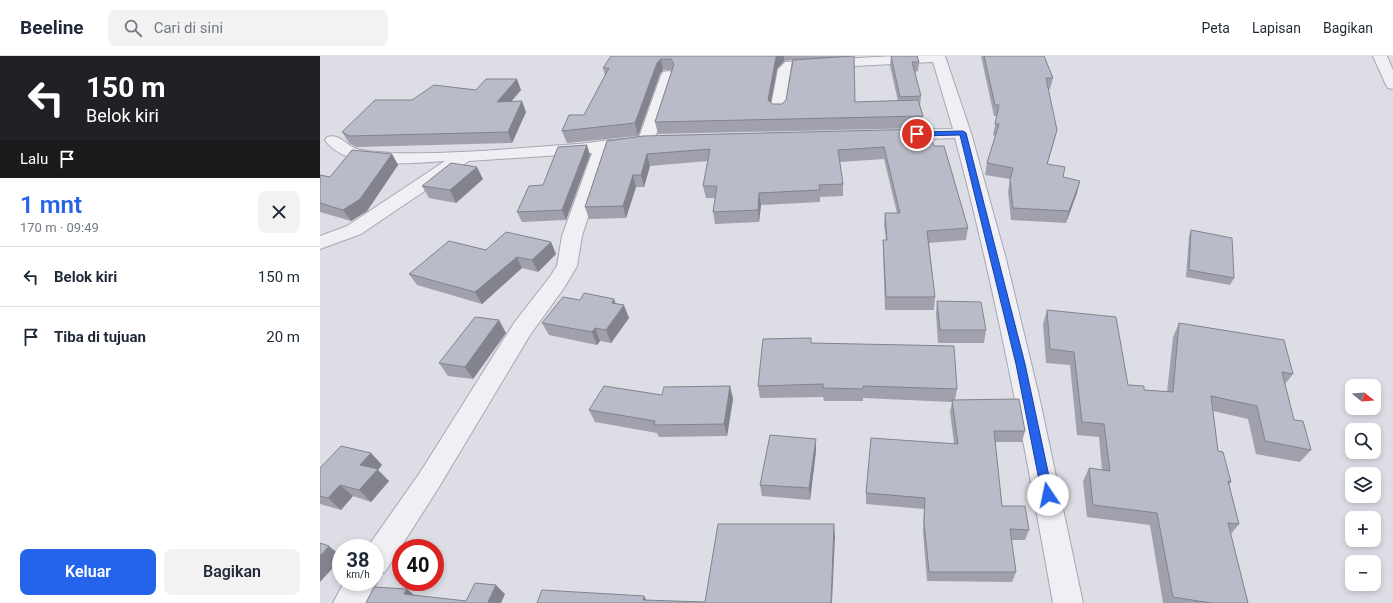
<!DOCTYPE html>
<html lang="id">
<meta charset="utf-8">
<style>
body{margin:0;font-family:Roboto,sans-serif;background:#f2f2f3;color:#1f2937;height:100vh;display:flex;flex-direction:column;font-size:15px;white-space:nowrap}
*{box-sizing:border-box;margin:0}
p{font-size:13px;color:#747a83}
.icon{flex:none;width:22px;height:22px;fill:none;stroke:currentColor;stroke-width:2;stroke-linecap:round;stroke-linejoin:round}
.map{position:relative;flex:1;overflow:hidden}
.drawer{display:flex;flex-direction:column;background:#fff;width:320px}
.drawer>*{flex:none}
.guide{background:#202124;color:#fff;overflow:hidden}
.needle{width:26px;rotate:107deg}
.buttons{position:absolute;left:1025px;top:323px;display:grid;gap:8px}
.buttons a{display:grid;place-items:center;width:36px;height:36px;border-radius:8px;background:#fff;box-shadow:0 2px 6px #0003;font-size:20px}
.speed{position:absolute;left:12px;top:483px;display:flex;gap:8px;font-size:20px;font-weight:700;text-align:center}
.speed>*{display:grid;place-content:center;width:52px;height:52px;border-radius:50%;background:#fff;box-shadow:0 2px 6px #0003;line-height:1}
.speed small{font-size:10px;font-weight:400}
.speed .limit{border:6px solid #d22;background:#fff;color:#111}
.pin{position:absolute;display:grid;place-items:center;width:34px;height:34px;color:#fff;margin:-17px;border:2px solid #fff;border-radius:50%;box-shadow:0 1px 4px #0007}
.me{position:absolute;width:44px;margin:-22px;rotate:349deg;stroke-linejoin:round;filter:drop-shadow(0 0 3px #0008)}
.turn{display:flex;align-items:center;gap:14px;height:84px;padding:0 20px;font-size:18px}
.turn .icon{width:52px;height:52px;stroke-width:2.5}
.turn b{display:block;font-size:28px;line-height:34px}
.then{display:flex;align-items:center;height:38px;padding:0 20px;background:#0003;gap:8px;font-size:15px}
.round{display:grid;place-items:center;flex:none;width:42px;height:42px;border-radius:8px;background:#f2f2f3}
.head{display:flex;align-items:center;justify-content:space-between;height:68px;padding:0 20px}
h1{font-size:24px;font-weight:600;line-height:30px;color:#2563eb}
.button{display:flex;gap:8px;margin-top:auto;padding:8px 20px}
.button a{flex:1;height:46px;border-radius:8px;background:#2563eb;color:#fff;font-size:16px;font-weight:600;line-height:46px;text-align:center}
.button a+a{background:#f2f2f3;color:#1f2937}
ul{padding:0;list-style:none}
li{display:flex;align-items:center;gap:12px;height:60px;padding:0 20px;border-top:1px solid #e0e1e3}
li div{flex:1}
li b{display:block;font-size:15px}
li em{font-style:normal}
header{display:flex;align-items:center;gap:24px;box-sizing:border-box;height:56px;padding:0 20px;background:#fff;border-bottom:1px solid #e0e1e3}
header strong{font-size:19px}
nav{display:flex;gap:22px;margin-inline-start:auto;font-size:14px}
.search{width:280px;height:36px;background:#f2f2f3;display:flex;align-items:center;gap:10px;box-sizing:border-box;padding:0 14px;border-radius:8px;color:#747a83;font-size:15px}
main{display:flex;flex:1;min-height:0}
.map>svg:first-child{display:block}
</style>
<header>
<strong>Beeline</strong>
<div class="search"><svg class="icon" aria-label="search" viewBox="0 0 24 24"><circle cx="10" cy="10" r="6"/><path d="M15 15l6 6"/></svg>Cari di sini</div>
<nav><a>Peta</a><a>Lapisan</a><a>Bagikan</a></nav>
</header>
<main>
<section class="drawer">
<div class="guide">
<div class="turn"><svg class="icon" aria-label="left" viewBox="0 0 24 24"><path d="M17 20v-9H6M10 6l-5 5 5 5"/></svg><div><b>150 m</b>Belok kiri</div></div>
<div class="then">Lalu<svg class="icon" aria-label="arrive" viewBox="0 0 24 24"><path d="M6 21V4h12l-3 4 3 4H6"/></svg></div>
</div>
<div class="head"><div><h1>1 mnt</h1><p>170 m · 09:49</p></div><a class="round"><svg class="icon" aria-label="close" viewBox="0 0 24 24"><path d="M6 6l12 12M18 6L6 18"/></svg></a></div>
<ul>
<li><svg class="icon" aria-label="left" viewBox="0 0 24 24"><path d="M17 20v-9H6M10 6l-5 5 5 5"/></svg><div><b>Belok kiri</b></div><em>150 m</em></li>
<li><svg class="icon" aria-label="arrive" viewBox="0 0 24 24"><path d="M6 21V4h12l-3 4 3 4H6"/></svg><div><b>Tiba di tujuan</b></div><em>20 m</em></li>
</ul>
<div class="button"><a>Keluar</a><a>Bagikan</a></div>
</section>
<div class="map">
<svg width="1073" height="547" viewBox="0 0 1073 547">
<rect width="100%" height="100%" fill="#dddde6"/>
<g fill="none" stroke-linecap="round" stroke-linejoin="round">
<g stroke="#a6a7b3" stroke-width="2">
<g id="minor">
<path d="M575,0H625L651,77L686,203L719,340L763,547H733C705,391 676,235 635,82L580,84L574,82L572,79L574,76L580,74L633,73L613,6L474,13L472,14L466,55L463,58H453L450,55L458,13L465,6Z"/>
<path d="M1053,0H1067L1073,14V33L1068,32L1066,29Z"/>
<path d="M348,15L353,16L355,19L334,85L332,88L326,90L320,88L313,92L289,95L262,180L257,210L244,232L210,279L119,431L65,516L55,520V492H47L101,415L194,267L229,222L237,210L242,180L272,97L149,105L41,178L0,193V180L27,170L125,105C93,107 26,115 5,84L7,81C20,77 25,89 37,93C47,96 59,96 70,97C132,99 196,92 258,88C274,87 305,80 318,84L341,19L343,16Z"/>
<path d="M55,521L57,526L46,547H13L24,526H55Z"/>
</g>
</g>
<use href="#minor" fill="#efeff4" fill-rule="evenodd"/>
</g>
<g fill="#a0a1ac" fill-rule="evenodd">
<path d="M291,0H533L535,46L578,45L570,10L571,0L599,6L598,15L595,16L601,40L600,50L603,60L602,72L338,78L335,66L352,14H343L340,18L318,80L247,87L242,75L264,59L285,19L283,12ZM472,4L466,44L462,48H452L451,47L457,13L464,5Z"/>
<path d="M661,0H724L733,22L730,33H728L734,85L727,108L743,121L757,137L746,167L691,164L688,136L690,123L665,119L667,107L675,80L673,79L677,60H674Z"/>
<path d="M156,34H201L191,46L206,56L192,87L36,91L29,87L22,76L92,44Z"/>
<path d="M606,73L648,172L646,184L609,187L615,241L614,254H565L563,196V184H566L564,169L565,157H577L564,103L520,106L523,128V140L500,141V146L441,149L439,166L395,168L393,156L395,142H386L383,130L388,105L330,110L324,131H316L306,162L269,163L265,151L287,85Z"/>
<path d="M72,98L78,109L47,155L31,165L0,156V119L10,121Z"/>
<path d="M270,99L246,164L202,166L197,156L223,129Z"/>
<path d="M163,123L136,147L109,142L102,130Z"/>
<path d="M871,174L914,222L910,229L866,221L869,180Z"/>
<path d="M231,186L236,198L218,216L202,212L162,248L97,229L89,218L166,194Z"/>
<path d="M260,244L296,247L309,262L291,287L280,285L277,289L229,279L222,267Z"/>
<path d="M617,245L666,274L664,287H618L616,258Z"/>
<path d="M727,254L808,329L824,334L847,336L853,281L859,267L973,318L965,328L974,364L991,394L980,406L936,398L928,363L893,355L898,395L911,426L909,429L919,468L911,478L928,547H843L830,469L767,461L763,425L769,412L782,414L779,381L757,379L750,309L726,307L723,268Z"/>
<path d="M186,277L153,323L128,320L119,307Z"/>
<path d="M491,287L637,333L635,344L705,375L702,386H675L682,450L709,474L705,484H691L696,516L692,526L607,525L603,476L604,453L546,448V437L634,387L630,356L632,346L543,342V345H504L503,341L440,342L438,330Z"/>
<path d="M410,330L413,343L407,380L339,381L337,377L275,366L269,354L342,339Z"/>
<path d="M496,395L490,444L442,440L440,429Z"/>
<path d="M51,397L62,409L58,414L69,425L51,446L33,440L21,454L0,448V412Z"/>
</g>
<g fill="#82838c">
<path d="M457,0H464V5L457,13L449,56L448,44L456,1Z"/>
<path d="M341,3L343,14L340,18L318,80L315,67L337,7Z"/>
<path d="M197,23L201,34L181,57L177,46Z"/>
<path d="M202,45L206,56L192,87L188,76Z"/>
<path d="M737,74L734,85L724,120L727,108Z"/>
<path d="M267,89L270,99L246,164L242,154Z"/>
<path d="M72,98L78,109L47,155L31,165L23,154Z"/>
<path d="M327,98L330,110L324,131L321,119Z"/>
<path d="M157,111L163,123L136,147L130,134Z"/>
<path d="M313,119L316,131L306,162L303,150Z"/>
<path d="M760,125L757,137L746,167L749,155Z"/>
<path d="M439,137L441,149L439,166L438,154Z"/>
<path d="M231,186L236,198L218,216L212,204Z"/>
<path d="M197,201L202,212L162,248L155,236Z"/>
<path d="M294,243L299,256L292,247Z"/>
<path d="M304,249L309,262L291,287L286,274Z"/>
<path d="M179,264L186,277L153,323L145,311Z"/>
<path d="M275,272L280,285L277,289L272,276Z"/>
<path d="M410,330L413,343L407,380L404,368Z"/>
<path d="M496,383V395L490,444L489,432Z"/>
<path d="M51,397L62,409L58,414L69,425L51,446L39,434L40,409Z"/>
<path d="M20,429L33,440L21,454L8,442Z"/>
<path d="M514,468L515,481L512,547H511Z"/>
<path d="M9,490L21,500V503L0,526V500Z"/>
<path d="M176,529L185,538L181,547H169L168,546Z"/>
<path d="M87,533L98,542L84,538Z"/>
<path d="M324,540L328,547L323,544Z"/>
</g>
<g fill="#babbc8" stroke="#82838c">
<path d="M291,0H457L456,1L448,44L452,48H462L466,44L473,4L534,0L535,46L598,44L603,60L335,66L354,8L351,3H341L337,7L315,67L242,75L249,59H264L289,12H283Z"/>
<path d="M571,0H597L599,6H592L601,40L580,41Z"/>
<path d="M664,0H724L733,22H726L737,74L727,108L745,111L743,121L760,125L749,155L693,152L690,124L693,112L667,107L679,68H675L679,49H675Z"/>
<path d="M166,23H197L177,46L202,45L188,76L29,80L22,76L55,44H92L114,29L156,34Z"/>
<path d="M606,73L614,90H624L648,172L607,175L615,241H566L563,184H567L565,157H580L564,91L518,94L523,128L499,129L500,134L439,137L438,154L393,156L397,130H383L390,93L327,98L321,119H313L303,150L265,151L287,85L323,80Z"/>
<path d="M267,89L242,154L197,156L209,130L223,129L238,91Z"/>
<path d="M32,94L72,98L40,143L23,154L0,147V119L10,121Z"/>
<path d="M131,107L157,111L130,134L102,130Z"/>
<path d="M871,174L912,182L914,222L869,214Z"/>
<path d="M186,176L231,186L212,204L197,201L155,236L89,218L129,185L166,194Z"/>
<path d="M264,237L294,243L292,247L304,249L286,274L275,272L272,276L222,267L243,241L260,244Z"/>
<path d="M617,245L661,246L666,274H620Z"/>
<path d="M727,254L796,261L808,329L824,330V334L853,336L859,267L964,284L973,318L962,316L974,364L983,365L991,394L945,385L937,350L891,340L898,395L903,396L911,426L908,425L919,468L908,467L928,547H891L853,541L837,457L773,449L769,412L790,415L784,368L762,366L754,296L730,293Z"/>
<path d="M155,261L179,264L145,311L119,307Z"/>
<path d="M491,282V287L634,290L637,333L543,330V333L503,332V328L438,330L443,283Z"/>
<path d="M284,330L342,339L344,331L410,330L404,368L334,369L335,365L269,354Z"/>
<path d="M699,343L705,375H674L682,450H705L709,474L690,473L696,516H609L604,466L605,442L546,437L551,382L638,388L632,344Z"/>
<path d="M450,379L496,383L489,432L440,429Z"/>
<path d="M21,390L51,397L40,409L58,413L39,434L20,429L8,442L0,440V412Z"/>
<path d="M398,468H514L511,547H217L222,534L324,540L323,544L385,546Z"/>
<path d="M0,487L9,490L0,500Z"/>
<path d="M155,527L176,529L168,546L175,547H46L54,531L87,533L84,538L146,545Z"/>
</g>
<path fill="#2563eb" stroke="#184099" d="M643,75L646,77L705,308L733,439L731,443L728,444L724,443L722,439L696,308L640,79L597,80L593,78L597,76Z"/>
</svg>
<div class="buttons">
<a><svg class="needle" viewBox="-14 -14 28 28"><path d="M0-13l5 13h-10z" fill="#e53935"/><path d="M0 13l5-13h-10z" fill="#747a83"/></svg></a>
<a><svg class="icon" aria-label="search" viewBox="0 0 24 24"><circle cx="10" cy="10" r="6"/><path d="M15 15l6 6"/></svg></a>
<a><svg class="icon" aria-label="layers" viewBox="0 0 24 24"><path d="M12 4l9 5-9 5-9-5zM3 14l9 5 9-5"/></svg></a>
<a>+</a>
<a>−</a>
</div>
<div class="speed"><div>38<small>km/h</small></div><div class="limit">40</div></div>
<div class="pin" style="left:597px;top:78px;background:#d93025"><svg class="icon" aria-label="arrive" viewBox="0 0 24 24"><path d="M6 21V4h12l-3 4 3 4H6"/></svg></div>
<svg class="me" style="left:728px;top:439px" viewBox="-20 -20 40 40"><circle r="19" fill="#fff"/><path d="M0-13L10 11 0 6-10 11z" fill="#2563eb"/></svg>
</div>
</main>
